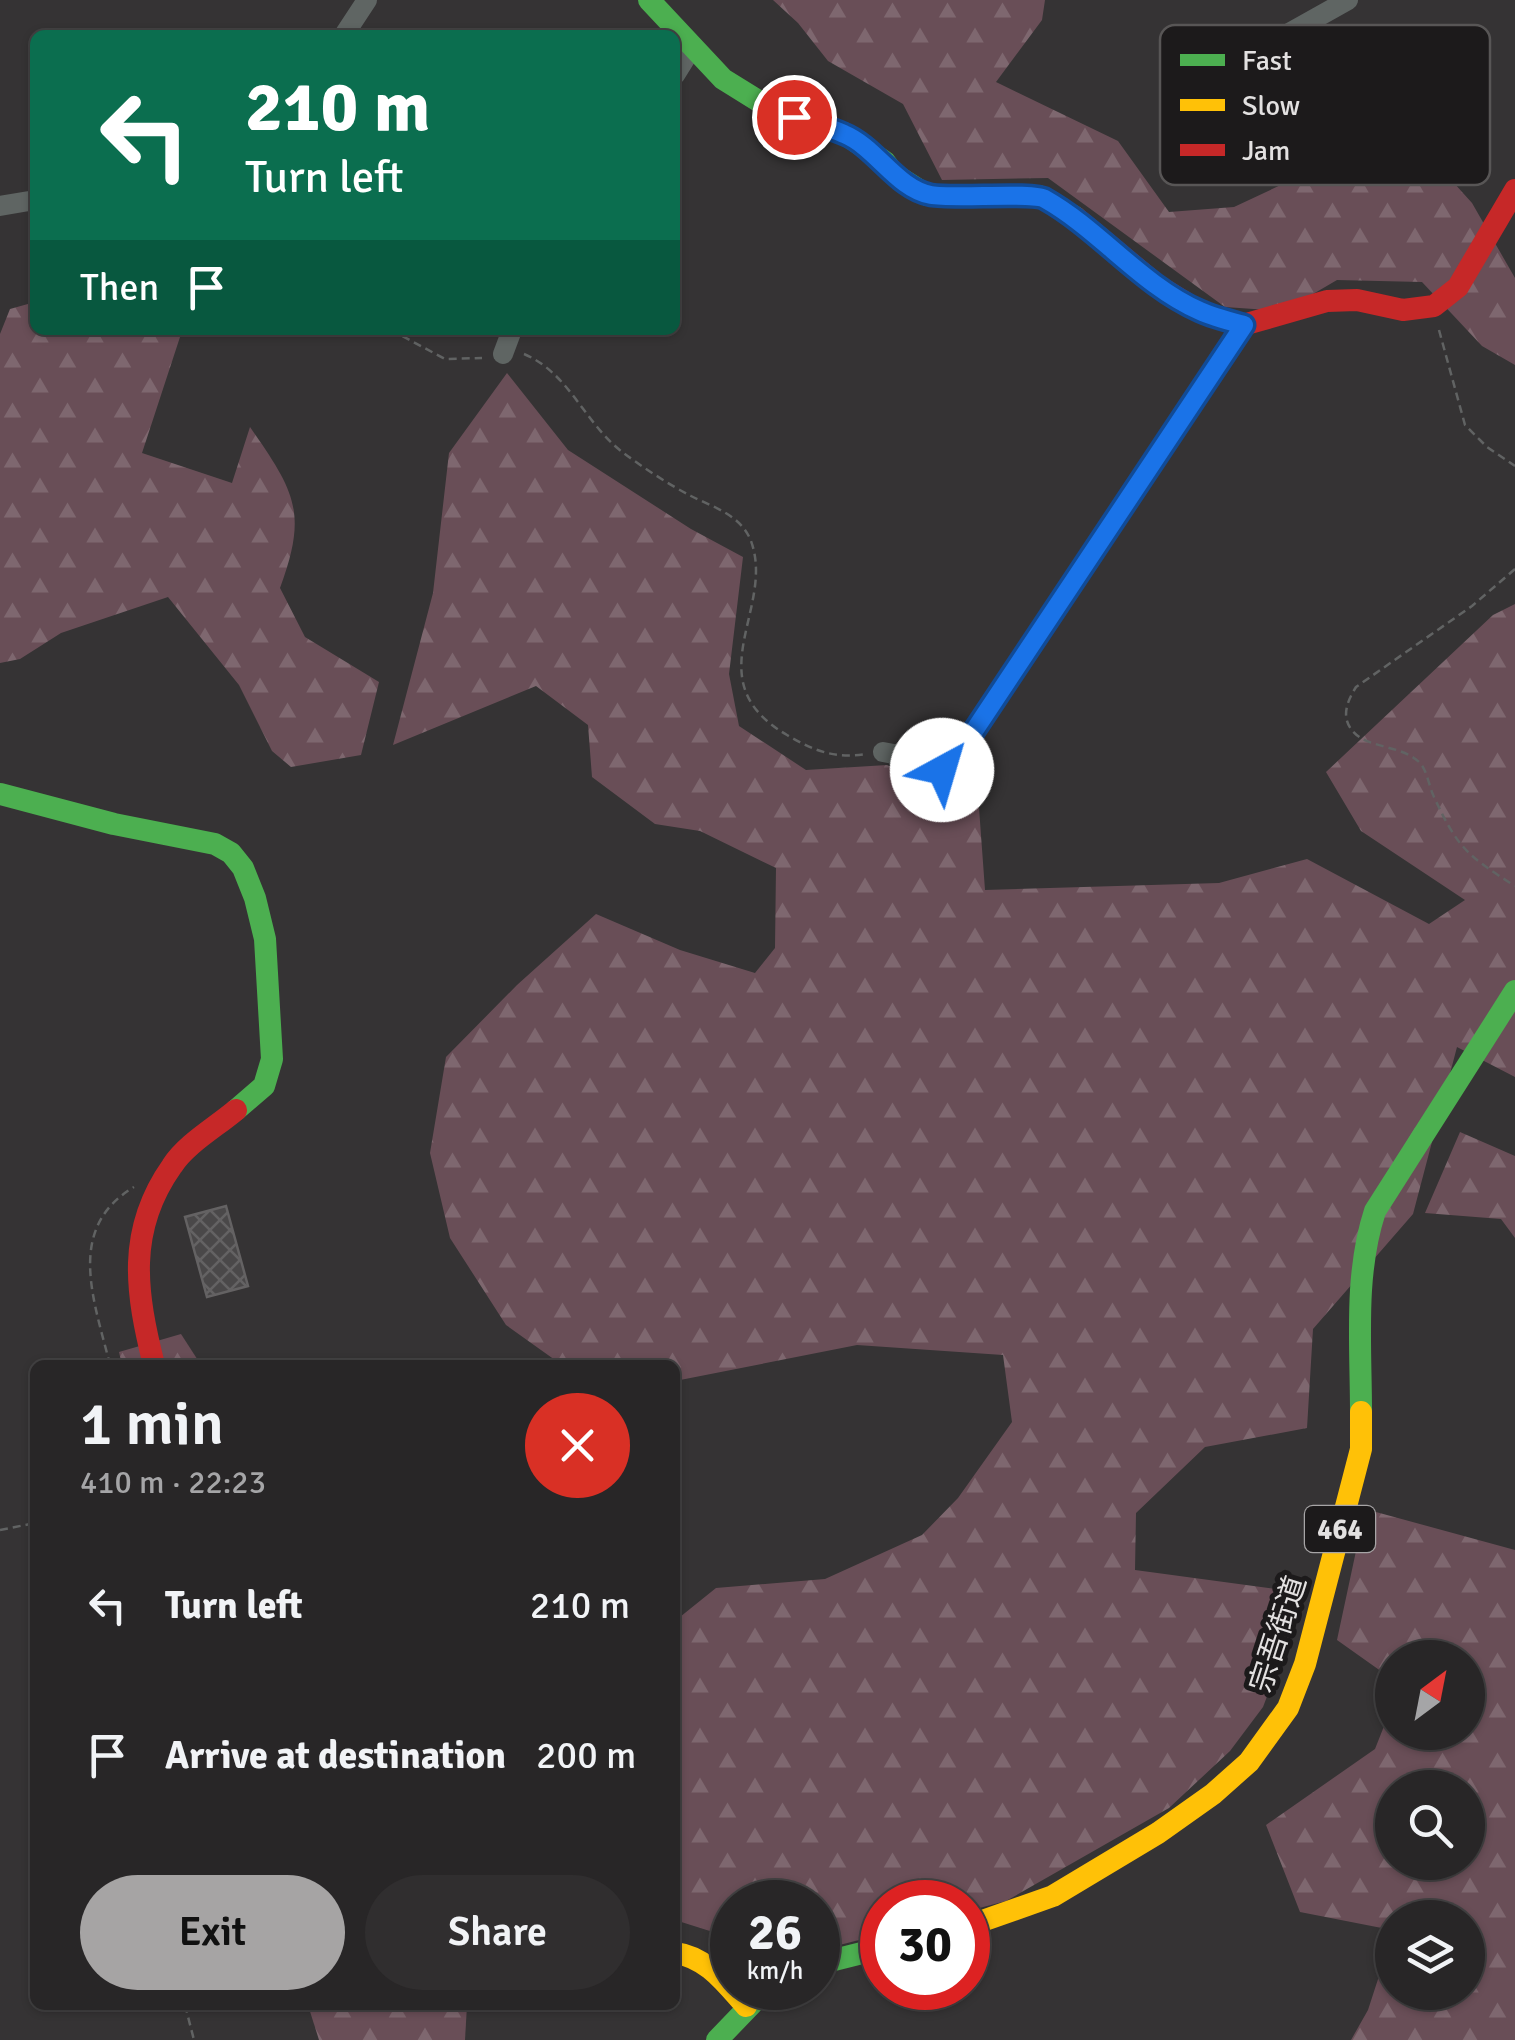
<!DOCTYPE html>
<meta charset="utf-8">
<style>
body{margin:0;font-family:Signika,"Noto Sans JP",sans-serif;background:#302e2f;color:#f1f3f6;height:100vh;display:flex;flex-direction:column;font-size:38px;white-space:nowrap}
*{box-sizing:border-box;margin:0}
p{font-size:32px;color:#a5a5a7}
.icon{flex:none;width:55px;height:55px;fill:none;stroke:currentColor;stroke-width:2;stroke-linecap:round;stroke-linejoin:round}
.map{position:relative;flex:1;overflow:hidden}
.drawer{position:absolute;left:30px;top:1360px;width:650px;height:650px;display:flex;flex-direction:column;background:#282627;border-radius:15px;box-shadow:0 2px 8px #0004,0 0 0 2px #444344}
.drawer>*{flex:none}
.top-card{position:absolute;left:30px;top:30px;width:650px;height:305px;border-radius:15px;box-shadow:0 2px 8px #0004,0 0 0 2px #444344;background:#0b6e4f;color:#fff;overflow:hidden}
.needle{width:65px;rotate:32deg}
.buttons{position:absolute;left:1375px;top:1640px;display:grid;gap:20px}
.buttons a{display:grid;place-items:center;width:110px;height:110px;border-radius:50%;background:#282627;box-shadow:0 2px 8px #0004,0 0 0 2px #444344;font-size:50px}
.speed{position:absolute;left:710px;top:1880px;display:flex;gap:20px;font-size:50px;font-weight:700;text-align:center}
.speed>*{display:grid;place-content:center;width:130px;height:130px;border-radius:50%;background:#282627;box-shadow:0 2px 8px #0004,0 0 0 2px #444344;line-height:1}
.speed small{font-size:25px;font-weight:400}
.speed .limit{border:15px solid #d22;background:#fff;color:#111}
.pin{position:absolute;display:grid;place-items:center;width:85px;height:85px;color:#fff;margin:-42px;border:5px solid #fff;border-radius:50%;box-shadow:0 2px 10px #0007}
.me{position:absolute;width:110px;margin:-55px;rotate:39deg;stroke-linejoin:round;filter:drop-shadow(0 0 8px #0008)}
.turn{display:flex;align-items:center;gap:35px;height:210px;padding:0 50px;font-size:45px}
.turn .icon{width:130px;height:130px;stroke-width:2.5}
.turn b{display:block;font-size:70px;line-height:85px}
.then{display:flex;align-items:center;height:95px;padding:0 50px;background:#0003;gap:20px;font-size:38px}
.round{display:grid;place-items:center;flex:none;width:105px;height:105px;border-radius:52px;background:#302e2f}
.summary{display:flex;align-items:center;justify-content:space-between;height:170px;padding:0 50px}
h1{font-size:60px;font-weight:600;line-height:75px}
.primary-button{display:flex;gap:20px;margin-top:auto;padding:20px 50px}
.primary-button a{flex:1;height:115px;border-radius:60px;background:#a6a4a4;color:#111;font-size:40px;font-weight:600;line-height:115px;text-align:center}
.primary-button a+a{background:#302e2f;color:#f1f3f6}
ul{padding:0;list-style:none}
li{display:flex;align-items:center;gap:30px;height:150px;padding:0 50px}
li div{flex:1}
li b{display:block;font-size:38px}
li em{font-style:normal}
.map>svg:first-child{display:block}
</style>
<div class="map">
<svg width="1515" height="2040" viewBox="0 0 1515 2040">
<defs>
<pattern id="forest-firs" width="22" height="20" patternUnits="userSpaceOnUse" patternTransform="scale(2.5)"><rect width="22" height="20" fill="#694e57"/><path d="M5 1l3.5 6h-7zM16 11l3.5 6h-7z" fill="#7e676f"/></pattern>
<pattern id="building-cross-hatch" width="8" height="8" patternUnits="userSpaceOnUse" patternTransform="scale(2.5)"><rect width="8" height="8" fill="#4a4849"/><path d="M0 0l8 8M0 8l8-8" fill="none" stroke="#646263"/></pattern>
</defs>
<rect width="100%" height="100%" fill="#353334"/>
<g fill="url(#forest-firs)" fill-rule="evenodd">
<path d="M773,0H1045L1042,20L996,82L1118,141L1169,212L1234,207L1334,160L1417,142L1472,203L1515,278V365L1482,346L1422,282L1337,280L1284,311L1225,307L1048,178L942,180L903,104L828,61L798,23Z"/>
<path d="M35,302V330H171L180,337L142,453L232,483L250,427C295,492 308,512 280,588L305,637L379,682L361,755L291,767L272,751L239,685L168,597L61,633L20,659L0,663V334L10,309Z"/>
<path d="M507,373L568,450L691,529L743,557L729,674L739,726L806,770L887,765L979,808L985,890L1219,883L1307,859L1429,924L1465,900L1361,831L1326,772L1493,615L1515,604V1077L1457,1047L1413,1214L1313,1329L1307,1428L1205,1447L1136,1513L1135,1570L1306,1593L1263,1707L1230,1751L1169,1808L1006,1901L968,1911V1902H882V1934L828,1948L818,1939V1902H732V1938L675,1920V1621L716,1588L825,1579L922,1535L958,1498L1012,1422L1003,1355L857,1345L675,1381V1365H562L506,1325L450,1238L430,1153L446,1057L517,985L596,914L680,950L755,973L775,948L776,868L700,831L655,824L592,777L588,725L536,686L393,745L433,593L449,453Z"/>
<path d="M1460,1132L1515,1156V1238L1501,1219L1425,1213Z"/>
<path d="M181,1334L201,1365H122L119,1352Z"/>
<path d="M1365,1509L1515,1550V2040H1351L1368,2010L1392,1936V1992H1468V1918H1392V1930L1300,1912L1266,1825L1375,1749L1392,1706V1732H1468V1658H1392V1679L1337,1640ZM1392,1788H1468V1862H1392Z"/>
<path d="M308,2005H467L465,2040H319Z"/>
</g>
<path fill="url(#building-cross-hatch)" stroke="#646263" stroke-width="2.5" d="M226,1206L248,1286L207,1297L185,1217Z"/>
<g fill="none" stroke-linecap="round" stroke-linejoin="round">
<g stroke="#616363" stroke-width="2.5" stroke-dasharray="8 5" stroke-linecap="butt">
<path d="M391,330L445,359L482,358"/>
<path d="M1439,330L1465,425L1487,447L1515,466"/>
<path d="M524,354C569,373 584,422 621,451C642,467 668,484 691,496C713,507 741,515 751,541C776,609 694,681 787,735C814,751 835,759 866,754"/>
<path d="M1515,569L1472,606L1356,687C1348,700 1341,715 1351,729C1365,749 1400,744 1419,762C1427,769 1429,787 1434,797C1458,849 1468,856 1515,886"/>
<path d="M110,1365C94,1300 65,1228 134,1187"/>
<path d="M0,1530L35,1523"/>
<path d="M185,2005L194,2040"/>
</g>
<g stroke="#5f6563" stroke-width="20">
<path d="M344,35L367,0"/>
<path d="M675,75L693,46"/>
<path d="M1195,86L1348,0"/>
<path d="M0,206L35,200"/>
<path d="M503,354L512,330"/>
<path d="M883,752L915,758L943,770L954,761L1243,325"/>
</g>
<g stroke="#4caf50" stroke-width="22">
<path d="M649,0L723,79L768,107L845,134L885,162L894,174L927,195L1039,196L1075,217"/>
<path d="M0,794L114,824L215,844L231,853L243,868L255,898L265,939L272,1059L264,1086L236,1110"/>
<path d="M1361,1412C1361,1345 1354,1275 1375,1211L1515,991"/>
<path d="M818,1964L882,1948"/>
<path d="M717,2040L767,1988"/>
</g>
<g stroke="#ffc107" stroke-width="22">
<path d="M968,1926L1053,1896L1158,1833L1213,1794L1249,1762L1288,1708L1305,1664L1361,1449V1412"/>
<path d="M675,1953C707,1957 726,1984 746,2006"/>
</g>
<g stroke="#c62828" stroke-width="22">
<path d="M1075,217L1157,285L1199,311L1243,325L1327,301L1357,300L1403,310L1434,306L1458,287L1515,190"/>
<path d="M154,1365C136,1293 126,1231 172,1166C186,1144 216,1127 236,1110"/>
</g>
</g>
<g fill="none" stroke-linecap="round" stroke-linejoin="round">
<g stroke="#114b97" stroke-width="25">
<path id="route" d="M794,117C810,123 829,127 844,134C876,147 897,189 931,195C954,199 1033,192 1045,199C1100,230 1141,285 1200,311C1213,317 1229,321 1244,325L954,761L942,770"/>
</g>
<use href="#route" stroke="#1a73e8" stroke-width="18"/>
</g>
<g text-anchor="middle" stroke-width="10" stroke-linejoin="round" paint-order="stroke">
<rect fill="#1c1a1b" stroke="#a7a5a6" stroke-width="2.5" x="1305" y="1506" width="70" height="46" rx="8"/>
<g font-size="28" font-weight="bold" fill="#e3e1e1">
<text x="1340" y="1539">464</text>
</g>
<g font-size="30" fill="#e3e1e1" stroke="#1c1a1b">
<text transform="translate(1278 1634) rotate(-72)" y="10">宗吾街道</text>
</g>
</g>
<rect x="1160" y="25" width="330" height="160" rx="15" fill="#1c1a1b" stroke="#585656" stroke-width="2.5"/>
<rect x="1180" y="54" width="45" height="12" fill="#4caf50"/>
<rect x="1180" y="99" width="45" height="12" fill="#ffc107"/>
<rect x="1180" y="144" width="45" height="12" fill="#c62828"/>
<g font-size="28" fill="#e3e1e1">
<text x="1242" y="70">Fast</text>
<text x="1242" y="115">Slow</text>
<text x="1242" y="160">Jam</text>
</g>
</svg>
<div class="buttons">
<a><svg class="needle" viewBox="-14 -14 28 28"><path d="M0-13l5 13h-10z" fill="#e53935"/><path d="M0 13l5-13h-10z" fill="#a5a5a7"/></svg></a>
<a><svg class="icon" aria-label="search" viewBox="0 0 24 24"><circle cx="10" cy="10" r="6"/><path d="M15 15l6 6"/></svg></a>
<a><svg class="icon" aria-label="layers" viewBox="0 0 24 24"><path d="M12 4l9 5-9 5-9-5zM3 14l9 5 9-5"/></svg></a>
</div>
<div class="speed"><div>26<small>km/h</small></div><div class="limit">30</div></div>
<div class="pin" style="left:794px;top:117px;background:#d93025"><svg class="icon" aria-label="arrive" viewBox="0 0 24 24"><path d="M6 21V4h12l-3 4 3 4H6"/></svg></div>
<svg class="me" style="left:942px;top:770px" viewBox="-20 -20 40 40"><circle r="19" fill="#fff"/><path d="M0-13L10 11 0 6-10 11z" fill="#1a73e8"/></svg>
<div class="top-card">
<div class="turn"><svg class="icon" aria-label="left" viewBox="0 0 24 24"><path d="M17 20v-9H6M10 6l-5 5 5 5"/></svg><div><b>210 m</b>Turn left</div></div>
<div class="then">Then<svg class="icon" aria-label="arrive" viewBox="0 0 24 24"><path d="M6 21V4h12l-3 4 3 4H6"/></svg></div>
</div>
<section class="drawer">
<div class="summary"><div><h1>1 min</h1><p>410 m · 22:23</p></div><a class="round" style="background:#d93025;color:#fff"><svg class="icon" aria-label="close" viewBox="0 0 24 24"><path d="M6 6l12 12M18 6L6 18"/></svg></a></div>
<ul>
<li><svg class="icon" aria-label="left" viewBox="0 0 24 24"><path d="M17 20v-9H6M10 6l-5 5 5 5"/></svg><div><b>Turn left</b></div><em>210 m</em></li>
<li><svg class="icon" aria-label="arrive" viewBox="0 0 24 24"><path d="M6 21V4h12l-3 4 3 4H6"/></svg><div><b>Arrive at destination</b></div><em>200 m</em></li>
</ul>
<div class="primary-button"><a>Exit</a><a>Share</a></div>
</section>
</div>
